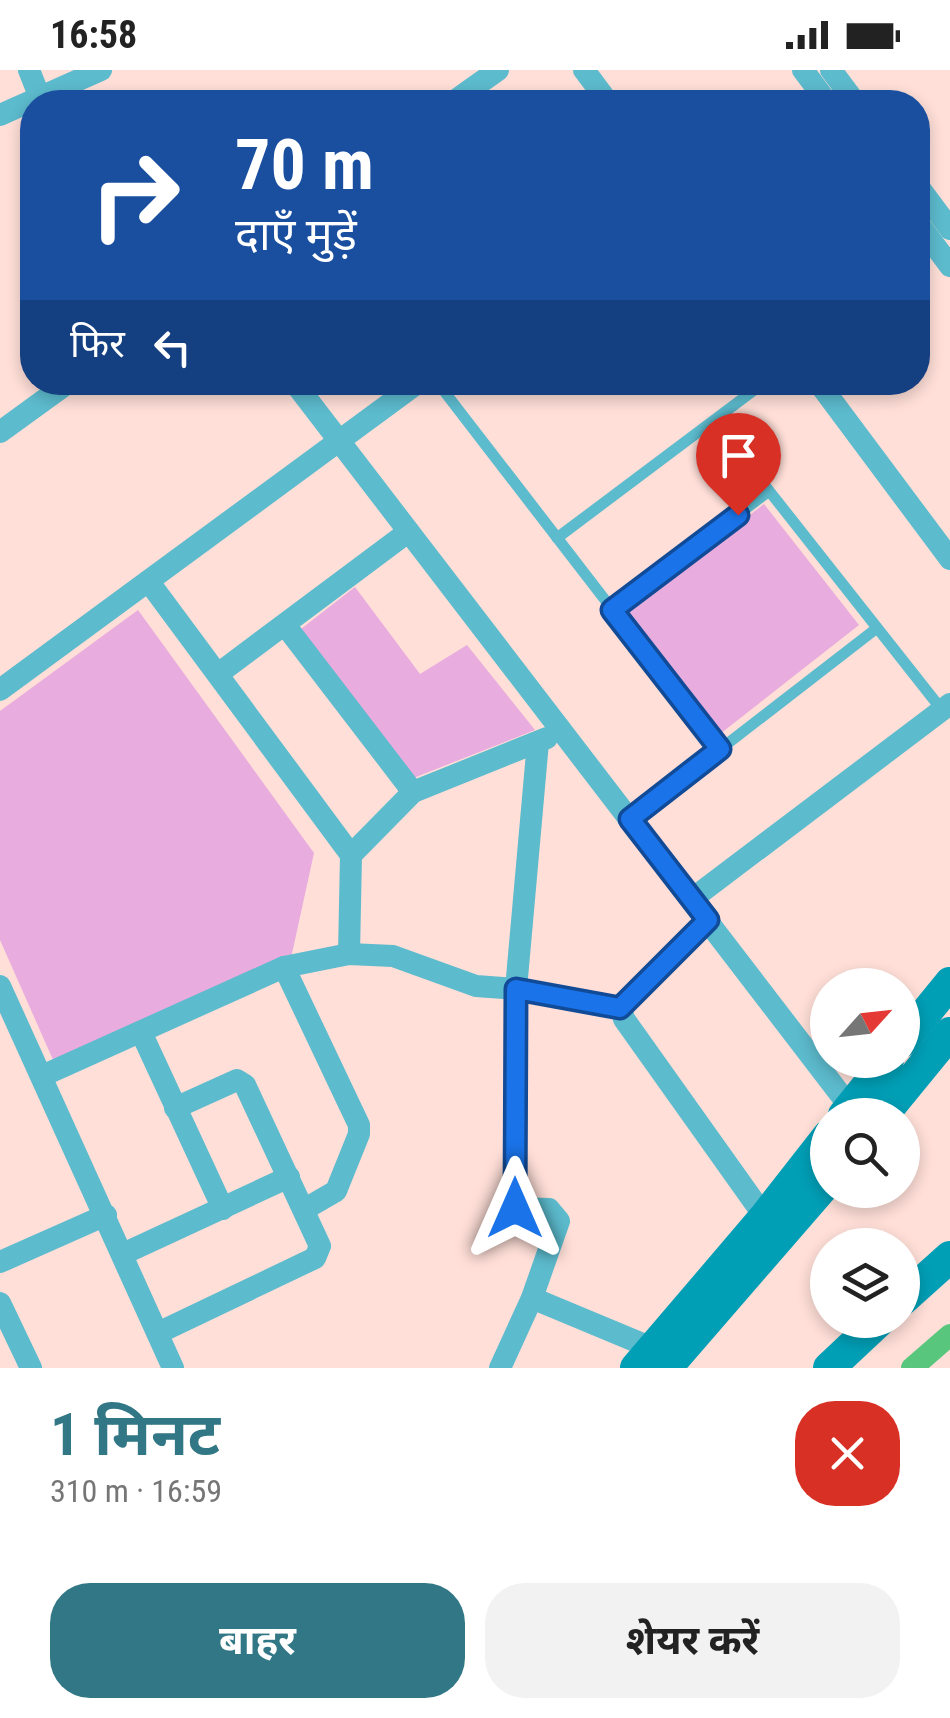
<!DOCTYPE html>
<html lang="hi">
<meta charset="utf-8">
<style>
body{margin:0;font-family:"Roboto Condensed","Noto Sans Devanagari",sans-serif;background:#f2f2f2;color:#222;height:100vh;display:flex;flex-direction:column;font-size:38px;white-space:nowrap}
*{box-sizing:border-box;margin:0}
p{font-size:32px;color:#767676}
.icon{flex:none;width:55px;height:55px;fill:none;stroke:currentColor;stroke-width:2;stroke-linecap:round;stroke-linejoin:round}
.map{position:relative;height:1298px;overflow:hidden}
.drawer{display:flex;flex-direction:column;background:#fff;flex:1}
.drawer>*{flex:none}
.hud{position:absolute;left:20px;top:20px;width:910px;height:305px;border-radius:40px;box-shadow:0 5px 15px #0003;background:#1a4fa0;color:#fff;overflow:hidden}
.needle{width:65px;rotate:63deg}
.controls{position:absolute;left:810px;top:898px;display:grid;gap:20px}
.controls a{display:grid;place-items:center;width:110px;height:110px;border-radius:50%;background:#fff;box-shadow:0 5px 15px #0003;font-size:50px}
.pin{position:absolute;display:grid;place-items:center;width:85px;height:85px;color:#fff;margin:-102px -42px;border-radius:50% 50% 50% 0;rotate:-45deg;box-shadow:0 0 10px #0007}
.pin .icon{rotate:45deg}
.me{position:absolute;width:110px;margin:-55px;rotate:0deg;stroke-linejoin:round;filter:drop-shadow(0 0 8px #0008)}
.turn{display:flex;align-items:center;gap:35px;height:210px;padding:0 50px;font-size:45px}
.turn .icon{width:130px;height:130px;stroke-width:2.5}
.turn b{display:block;font-size:70px;line-height:85px}
.then{display:flex;align-items:center;height:95px;padding:0 50px;background:#0003;gap:20px;font-size:38px}
.round{display:grid;place-items:center;flex:none;width:105px;height:105px;border-radius:40px;background:#f2f2f2}
.head{display:flex;align-items:center;justify-content:space-between;height:170px;padding:0 50px}
h1{font-size:60px;font-weight:700;line-height:75px;color:#327785}
.cta{display:flex;gap:20px;margin-top:auto;padding:20px 50px}
.cta a{flex:1;height:115px;border-radius:40px;background:#327785;color:#fff;font-size:40px;font-weight:700;line-height:115px;text-align:center}
.cta a+a{background:#f2f2f2;color:#222}
.status{display:flex;justify-content:space-between;align-items:center;height:70px;padding:0 50px;background:#fff;direction:ltr}
.status svg{height:28px;fill:currentColor}
.map>svg:first-child{display:block}
</style>
<div class="status"><b>16:58</b><svg viewBox="0 0 49 12"><path d="M0 12V9h3v3zM5 12V6h3v6zM10 12V3h3v9zM15 12V0h3v12zM26 1h20v11H26zM47 4h2v5h-2z"/></svg></div>
<div class="map">
<svg width="950" height="1298" viewBox="0 0 950 1298">
<rect width="100%" height="100%" fill="#ffdfd8"/>
<g fill="#e8acde">
<path d="M764,434L859,555L720,664L626,544Z"/>
<path d="M355,517L420,604L467,575L535,660L411,709L297,562Z"/>
<path d="M138,540L314,783L291,888L54,992L0,870V641Z"/>
</g>
<g fill="none" stroke-linecap="round" stroke-linejoin="round">
<path stroke="#58c77d" stroke-width="22" d="M912,1298L950,1265"/>
<g stroke="#5cbbcd" stroke-width="11">
<path d="M437,312L720,679"/>
<path d="M714,351L942,640"/>
<path d="M557,468L765,312"/>
<path d="M612,540L769,421"/>
<path d="M630,749L877,558"/>
</g>
<g stroke="#5cbbcd" stroke-width="22">
<path d="M29,0L40,28"/>
<path d="M584,0L608,32"/>
<path d="M803,0L827,32"/>
<path d="M831,0L855,32"/>
<path d="M453,32L498,0"/>
<path d="M0,45L101,0"/>
<path d="M918,116L950,159"/>
<path d="M918,153L950,196"/>
<path d="M294,312L850,1037L859,1045"/>
<path d="M818,312L950,489"/>
<path d="M0,362L69,312"/>
<path d="M149,512L351,785"/>
<path d="M285,555L413,722"/>
<path d="M218,604L408,462"/>
<path d="M0,620L419,312"/>
<path d="M692,829L950,634"/>
<path d="M349,884L351,785L413,722L547,668"/>
<path d="M284,897L359,1055V1064L336,1121L305,1139"/>
<path d="M0,916L173,1298"/>
<path d="M621,938L624,949L772,1157"/>
<path d="M141,962L223,1139"/>
<path d="M42,1006L284,897L349,884L393,886L476,916L516,919L621,938L708,850"/>
<path d="M123,1184L289,1107"/>
<path d="M0,1192L106,1145"/>
<path d="M532,1228L652,1278"/>
<path d="M0,1233L31,1298"/>
<path d="M158,1263L315,1188L320,1176L245,1015L237,1010L175,1038"/>
<path d="M500,1298L532,1228L559,1151L549,1139L515,1138L516,919L538,672"/>
</g>
<g stroke="#009fb6" stroke-width="32">
<path d="M902,972L950,913"/>
<path d="M844,1045L888,990"/>
<path d="M883,1045L950,963"/>
<path d="M902,1230L950,1187"/>
<path d="M636,1298L764,1148L828,1066"/>
<path d="M666,1298L828,1111"/>
<path d="M829,1298L880,1250"/>
</g>
</g>
<g fill="none" stroke-linecap="round" stroke-linejoin="round">
<g stroke="#114b97" stroke-width="25">
<path id="route" d="M515,1138L516,919L620,938L708,850L630,749L720,679L612,540L738,445"/>
</g>
<use href="#route" stroke="#1a73e8" stroke-width="18"/>
</g>
</svg>
<div class="controls">
<a><svg class="needle" viewBox="-14 -14 28 28"><path d="M0-13l5 13h-10z" fill="#e53935"/><path d="M0 13l5-13h-10z" fill="#767676"/></svg></a>
<a><svg class="icon" aria-label="search" viewBox="0 0 24 24"><circle cx="10" cy="10" r="6"/><path d="M15 15l6 6"/></svg></a>
<a><svg class="icon" aria-label="layers" viewBox="0 0 24 24"><path d="M12 4l9 5-9 5-9-5zM3 14l9 5 9-5"/></svg></a>
</div>
<div class="pin" style="left:738px;top:445px;background:#d93025"><svg class="icon" aria-label="arrive" viewBox="0 0 24 24"><path d="M6 21V4h12l-3 4 3 4H6"/></svg></div>
<svg class="me" style="left:515px;top:1138px" viewBox="-20 -20 40 40"><path d="M0-17L14 15 0 8-14 15z" fill="#1a73e8" stroke="#fff" stroke-width="4"/></svg>
<div class="hud">
<div class="turn"><svg class="icon" aria-label="right" viewBox="0 0 24 24"><path d="M7 20v-9h11M14 6l5 5-5 5"/></svg><div><b>70 m</b>दाएँ मुड़ें</div></div>
<div class="then">फिर<svg class="icon" aria-label="left" viewBox="0 0 24 24"><path d="M17 20v-9H6M10 6l-5 5 5 5"/></svg></div>
</div>
</div>
<section class="drawer">
<div class="head"><div><h1>1 मिनट</h1><p>310 m · 16:59</p></div><a class="round" style="background:#d93025;color:#fff"><svg class="icon" aria-label="close" viewBox="0 0 24 24"><path d="M6 6l12 12M18 6L6 18"/></svg></a></div>
<div class="cta"><a>बाहर</a><a>शेयर करें</a></div>
</section>
